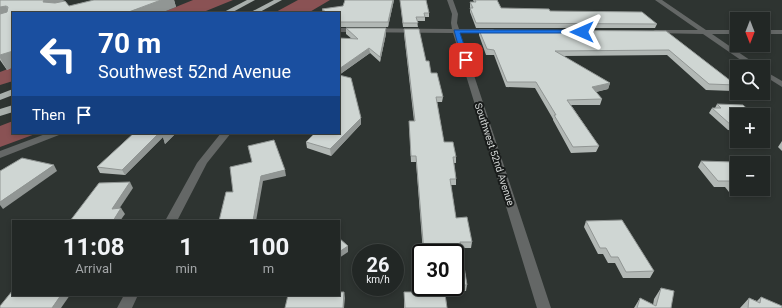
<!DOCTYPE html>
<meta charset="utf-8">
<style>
body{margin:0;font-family:Roboto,sans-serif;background:#2e3332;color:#f1f3f6;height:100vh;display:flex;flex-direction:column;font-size:15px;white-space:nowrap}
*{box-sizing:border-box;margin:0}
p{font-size:13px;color:#a2a5a7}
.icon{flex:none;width:22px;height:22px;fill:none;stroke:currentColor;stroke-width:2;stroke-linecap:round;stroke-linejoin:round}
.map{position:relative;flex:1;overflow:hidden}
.side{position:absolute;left:12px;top:220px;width:328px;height:76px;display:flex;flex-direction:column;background:#222725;border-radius:0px;box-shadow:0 2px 6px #0003,0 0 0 1px #3f4442}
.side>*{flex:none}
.top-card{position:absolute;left:12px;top:12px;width:328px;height:122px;border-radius:0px;box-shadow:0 2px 6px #0003,0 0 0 1px #3f4442;background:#1a4fa0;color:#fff;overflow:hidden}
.needle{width:26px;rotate:180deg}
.tools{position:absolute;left:730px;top:12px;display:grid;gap:8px}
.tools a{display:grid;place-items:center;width:40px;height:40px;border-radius:0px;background:#222725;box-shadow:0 2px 6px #0003,0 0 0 1px #3f4442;font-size:20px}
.speed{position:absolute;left:352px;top:244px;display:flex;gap:8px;font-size:20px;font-weight:700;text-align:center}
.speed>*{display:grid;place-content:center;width:52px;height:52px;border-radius:50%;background:#222725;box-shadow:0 2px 6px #0003,0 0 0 1px #3f4442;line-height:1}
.speed small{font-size:10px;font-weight:400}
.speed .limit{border:2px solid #111;border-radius:6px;background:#fff;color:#111}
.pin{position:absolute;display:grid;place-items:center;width:34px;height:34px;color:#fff;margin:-17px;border-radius:8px;box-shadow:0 2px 6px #0006}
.me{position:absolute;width:44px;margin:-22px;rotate:270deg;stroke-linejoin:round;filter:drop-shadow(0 0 3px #0008)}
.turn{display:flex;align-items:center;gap:14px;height:84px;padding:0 20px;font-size:18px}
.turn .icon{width:52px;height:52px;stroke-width:2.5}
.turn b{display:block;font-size:28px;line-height:34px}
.then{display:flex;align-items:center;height:38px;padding:0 20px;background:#0003;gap:8px;font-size:15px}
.eta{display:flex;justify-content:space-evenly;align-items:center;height:68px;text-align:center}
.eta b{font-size:24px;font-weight:700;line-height:28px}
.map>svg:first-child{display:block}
</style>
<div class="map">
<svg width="782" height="308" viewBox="0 0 782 308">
<rect width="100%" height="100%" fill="#2e3431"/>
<g fill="#8a5254">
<path d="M193,0H233L201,13H161Z"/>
<path d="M298,0H330L308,13H274Z"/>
<path d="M13,67V81L0,85V72Z"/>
<path d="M13,121V133H38L0,147V126Z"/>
</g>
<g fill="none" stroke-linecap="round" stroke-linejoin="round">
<g fill="#646766" fill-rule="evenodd">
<path d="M447,0H453L458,14L457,23L459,29H493L496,31L493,33H460L551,308H537L453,33L339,32V28L452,29L451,23L452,14Z"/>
<path d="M655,0H662L706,30H737V34H712L760,67H751L703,34L653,33L652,32L655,30H698Z"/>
<rect x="763" y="30" width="19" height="4"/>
<path d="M763,70L782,81V87L763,75Z"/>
<path d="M48,133H61L59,135L0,158V151Z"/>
<path d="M221,133H231L207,163L177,221H165L197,163Z"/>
<path d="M124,295H138L132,308H117Z"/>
</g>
<g fill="#a8afac" fill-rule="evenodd">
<path d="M247,0H255L231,13H222Z"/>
<path d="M274,0H282L258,13H249Z"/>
<path d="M13,89V95L0,100V94Z"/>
<path d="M13,105V112L0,116V109Z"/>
</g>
</g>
<g fill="#b2b8b5">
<path d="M0,0H63L69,6L94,0H174L176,7L13,13V67L7,70L0,60Z"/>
<path d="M394,0L388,27H339V13H323L322,9Z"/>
<path d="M400,0H426L429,13V17H425V21H417L418,27H403Z"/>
<path d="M473,0H497L501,8L550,11L657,24L655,28H476L470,12V2H474Z"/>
<path d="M346,28H386V34L380,62L370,53L339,75L361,124L331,156L307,148L306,142L339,133V38L352,39L346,34Z"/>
<path d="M404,29L426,61L431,73L443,97L442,102H437L444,142L456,157V163H454L456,179V185H451L456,218L472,242L471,248H461L467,285L466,291H445L447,308H404V292H426V287H455V253H423L416,162H411L409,121H414L404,34Z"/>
<path d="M479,30L666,31L736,85L733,91L706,90L667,55L563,56L610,83L608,89L596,92L602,99L600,105H571L599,146L596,152L571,153L553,120V119L535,88L506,87L494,55H486L479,35Z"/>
<path d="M717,104L737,115V131L728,130L709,113L712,108H715Z"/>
<path d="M763,122L766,125L763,131Z"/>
<path d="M134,133H176L165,144L163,137L125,175L100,173L97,167Z"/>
<path d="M782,141V151L778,147Z"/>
<path d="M701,161L737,167V189H754L751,192H729L725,187H714L698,167Z"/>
<path d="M586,221L654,271L650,278H623L615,263H608L603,254H598L584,227Z"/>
<path d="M661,288L671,308H634L640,298L653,305L654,299Z"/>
<path d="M761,297L782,308H740L749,298L757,301Z"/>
</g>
<g fill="#919694">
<path d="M44,0H63L67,7L43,2Z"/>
<path d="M161,0H174L176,7L161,13H126Z"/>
<path d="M393,0H394L388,27V22Z"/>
<path d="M6,6L13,18L0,21V7Z"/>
<path d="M386,28V34L380,62V57Z"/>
<path d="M369,48L370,53L339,75V69Z"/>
<path d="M13,51V67L7,70L0,58V55Z"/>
<path d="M610,83L608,89L591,93L592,87Z"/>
<path d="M361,118V124L331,156L330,149Z"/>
<path d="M159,133H176L165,144L163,137L125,175L122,170Z"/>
<path d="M54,165L57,171L3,209L0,205V202Z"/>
<path d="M285,170L286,176L263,181L256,221H253L261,176Z"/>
<path d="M130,182L133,188L115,215L112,209Z"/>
<path d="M121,208L125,214L120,221H113Z"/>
<path d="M348,246V252L339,258V252Z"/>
<path d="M344,292L345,298L344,308H343Z"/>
<path d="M61,295H70L61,308H52Z"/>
</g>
<g fill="#cfd6d3" stroke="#919694">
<path d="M0,0H44L43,2L55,3L65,1L69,6L94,0H161L126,13H13V51L0,55V14L7,12L8,7L6,6L0,7Z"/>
<path d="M345,0H393L388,22H339V13H327L322,9L343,6Z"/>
<path d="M400,0H426L429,13H424L425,17H416L418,23H403Z"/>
<path d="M475,0H497L501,8L549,9L550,11L642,12L657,24L476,23L470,8H473L470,2H476Z"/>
<path d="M346,28H386L380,57L369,48L339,69V38L358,39Z"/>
<path d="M404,29H419L426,61H429L431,73H437L443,97H436L444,142H453L456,157H453L456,179H450L456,218L467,217L472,242H460L467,285H455V253H424L416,156H411L409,121H415Z"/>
<path d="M479,30L666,31L736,85L709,84L669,50L555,51L610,83L592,87L602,99L567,100L599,146L573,147L554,115H556L536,82H507L494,50L487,49Z"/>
<path d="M339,75L351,78L361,118L330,149L306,142L315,133H339Z"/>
<path d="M717,104L743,105L754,115H737V125H731L712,108H721Z"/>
<path d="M134,133H159L122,170L97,167Z"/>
<path d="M162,133H166L162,136Z"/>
<path d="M274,140L285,170L261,176L253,221H219L226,192H233L230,167L252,162L248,146Z"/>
<path d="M22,158L54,165L0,202V171Z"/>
<path d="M701,161L733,162L737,167V186H733L729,181H718Z"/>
<path d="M130,182L112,209L121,208L113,221H70L99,183Z"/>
<path d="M622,220L654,271L626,272L618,257H611L606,248H600L586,221Z"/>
<path d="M339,238L348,246L339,252Z"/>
<path d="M427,287H444L447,308H405L404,292H427Z"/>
<path d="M661,288L674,291L671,308H637L640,298L656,306Z"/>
<path d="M13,290V295H61L52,308H0V306Z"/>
<path d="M339,292H344L343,308H285L288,295H339Z"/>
<path d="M761,297L782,306V308H748L749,298L760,303Z"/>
</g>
<path fill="#1a73e8" stroke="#114b97" d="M454,30H582L585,32L582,33H460L469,60L466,62L462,60Z"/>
<g text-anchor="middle" stroke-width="4" stroke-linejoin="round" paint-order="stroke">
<g font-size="10" fill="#d6d9d8" stroke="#181b1a">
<text transform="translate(495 154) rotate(72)" y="4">Southwest 52nd Avenue</text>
</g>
</g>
</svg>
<div class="tools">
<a><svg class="needle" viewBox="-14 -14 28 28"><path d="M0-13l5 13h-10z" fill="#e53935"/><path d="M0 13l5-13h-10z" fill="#a2a5a7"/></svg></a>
<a><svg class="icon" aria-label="search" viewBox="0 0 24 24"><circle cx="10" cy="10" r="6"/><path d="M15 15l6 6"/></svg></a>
<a>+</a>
<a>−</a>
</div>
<div class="speed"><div>26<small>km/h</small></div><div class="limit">30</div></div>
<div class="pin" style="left:466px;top:60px;background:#d93025"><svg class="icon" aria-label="arrive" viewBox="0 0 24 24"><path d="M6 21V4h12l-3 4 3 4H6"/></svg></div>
<svg class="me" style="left:582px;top:32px" viewBox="-20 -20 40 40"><path d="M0-17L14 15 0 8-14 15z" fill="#1a73e8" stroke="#fff" stroke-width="4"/></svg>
<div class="top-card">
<div class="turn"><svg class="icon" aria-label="left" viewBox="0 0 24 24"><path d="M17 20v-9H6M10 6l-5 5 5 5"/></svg><div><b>70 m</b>Southwest 52nd Avenue</div></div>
<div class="then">Then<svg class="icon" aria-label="arrive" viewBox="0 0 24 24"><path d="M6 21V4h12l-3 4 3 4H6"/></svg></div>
</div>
<section class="side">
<div class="eta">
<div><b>11:08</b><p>Arrival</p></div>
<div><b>1</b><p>min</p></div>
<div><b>100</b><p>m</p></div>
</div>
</section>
</div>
